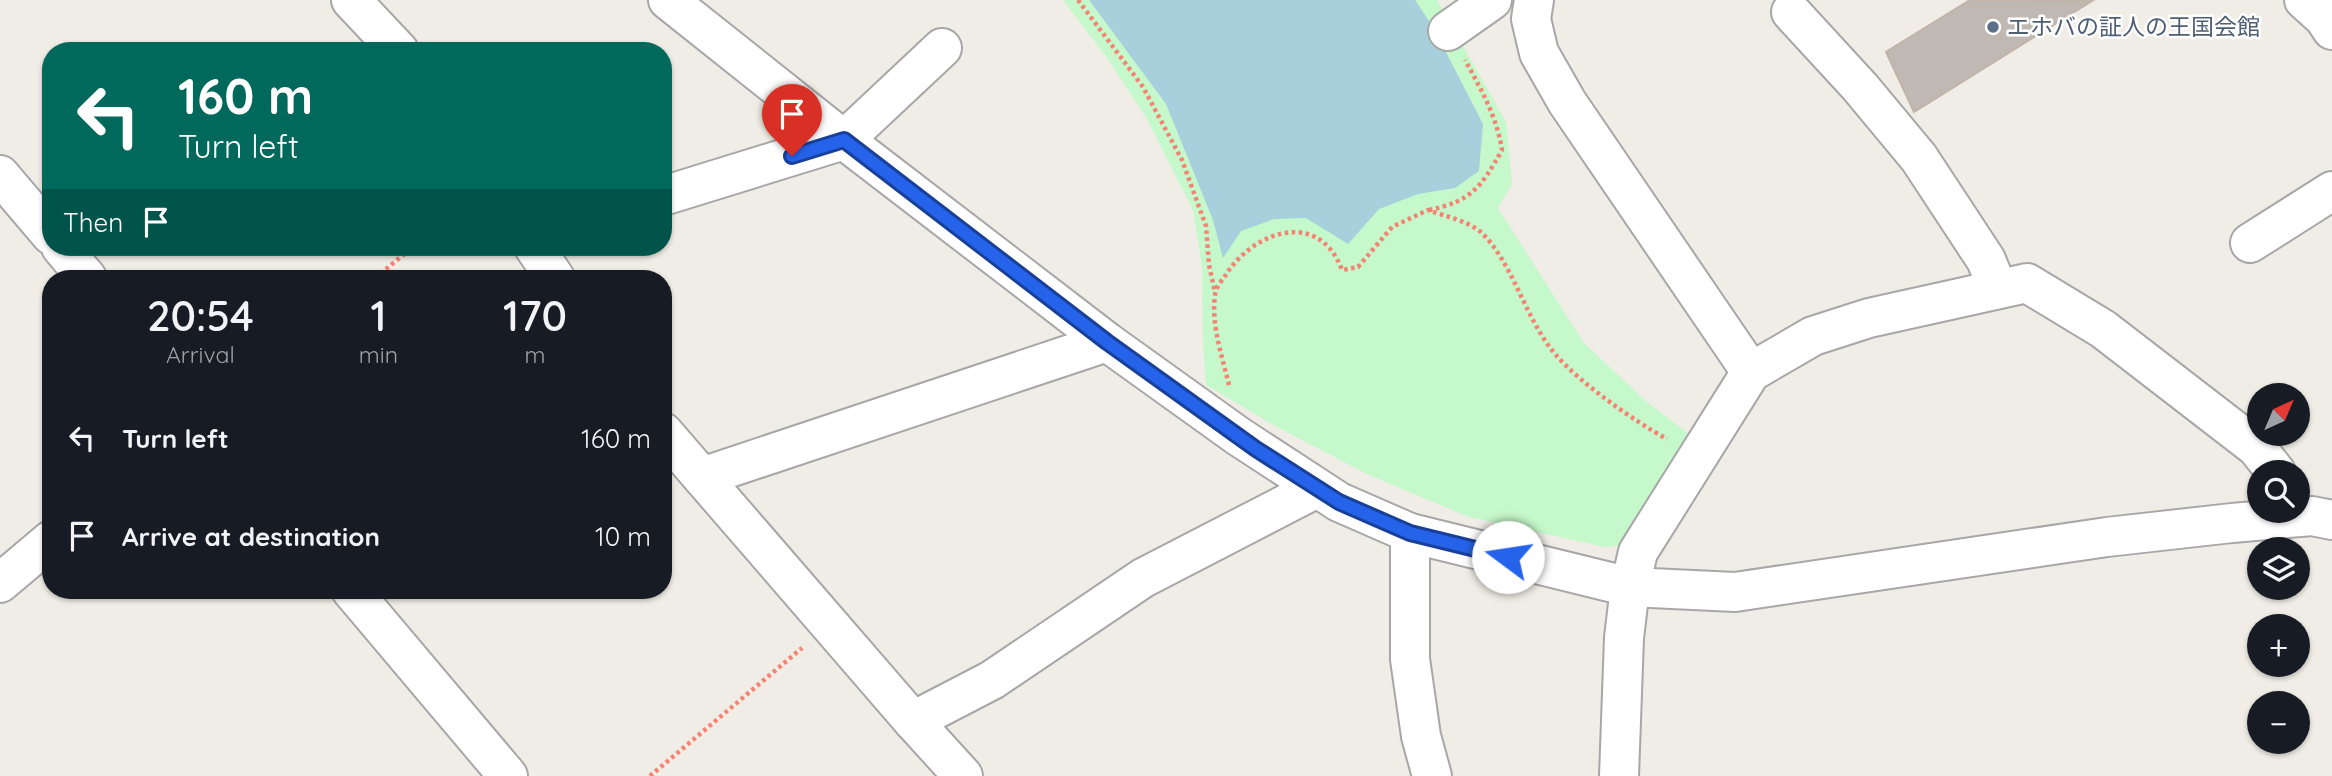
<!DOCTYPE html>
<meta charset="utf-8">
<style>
body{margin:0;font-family:Quicksand,"Noto Sans JP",sans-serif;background:#242831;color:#f1f3f6;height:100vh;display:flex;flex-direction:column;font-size:26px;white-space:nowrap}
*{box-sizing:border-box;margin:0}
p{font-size:23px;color:#9ea1a6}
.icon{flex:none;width:38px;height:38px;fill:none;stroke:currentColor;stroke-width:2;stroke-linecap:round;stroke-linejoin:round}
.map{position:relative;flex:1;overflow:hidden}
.side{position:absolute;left:42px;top:270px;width:630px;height:329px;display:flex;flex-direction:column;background:#171b24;border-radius:28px;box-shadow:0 2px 5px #0004}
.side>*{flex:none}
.guide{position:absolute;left:42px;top:42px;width:630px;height:214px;border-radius:28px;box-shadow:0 2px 5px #0004;background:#00695c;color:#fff;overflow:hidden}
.needle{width:46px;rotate:44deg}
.controls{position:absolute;left:2247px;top:383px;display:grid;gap:14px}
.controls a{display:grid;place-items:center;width:63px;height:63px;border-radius:50%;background:#171b24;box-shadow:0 2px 5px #0004;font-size:35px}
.pin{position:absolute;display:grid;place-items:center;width:60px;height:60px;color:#fff;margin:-72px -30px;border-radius:50% 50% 50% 0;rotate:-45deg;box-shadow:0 0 7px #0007}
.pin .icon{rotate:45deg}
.me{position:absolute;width:77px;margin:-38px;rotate:284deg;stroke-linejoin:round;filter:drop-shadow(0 0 5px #0008)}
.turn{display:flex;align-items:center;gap:24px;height:147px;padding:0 21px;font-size:32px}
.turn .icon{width:91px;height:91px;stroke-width:2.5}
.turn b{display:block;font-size:49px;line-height:60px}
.then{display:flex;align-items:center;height:66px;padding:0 21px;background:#0003;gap:14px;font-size:26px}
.eta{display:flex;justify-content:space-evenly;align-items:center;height:119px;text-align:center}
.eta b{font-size:42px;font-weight:600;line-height:49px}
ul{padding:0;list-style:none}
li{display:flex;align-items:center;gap:21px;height:98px;padding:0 21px}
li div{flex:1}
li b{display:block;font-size:26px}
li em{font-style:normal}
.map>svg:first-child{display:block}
</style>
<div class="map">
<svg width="2332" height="776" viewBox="0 0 2332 776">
<rect width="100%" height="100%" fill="#f0ede6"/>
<path fill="#c5f8ca" d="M1063,0H1437L1506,122L1512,184L1498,208L1584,343L1647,402L1693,437L1624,545L1605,547L1469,517L1369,475L1279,428L1206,385L1203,342L1202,266L1193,210L1146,117L1105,55Z"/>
<path fill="#a8cfdc" d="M1089,0H1415L1433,27L1483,124L1479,171L1455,188L1418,194L1379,209L1348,244L1306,218L1274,219L1241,231L1223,258L1213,220L1166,104Z"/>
<path fill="#c0b9b3" stroke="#c1b4a9" stroke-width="2" d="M1970,0L2092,1L1914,112L1886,52Z"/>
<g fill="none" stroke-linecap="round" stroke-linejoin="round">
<g stroke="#a7a7a7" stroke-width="42">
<g id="minor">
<path d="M351,0L399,51"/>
<path d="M668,0L844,140L1107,342L1238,436L1339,502L1410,533L1630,587L1735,592L2107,537L2232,523L2312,516L2332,520"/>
<path d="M1534,0L1531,19L1539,53L1567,102L1751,372"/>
<path d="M2304,0L2324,18L2332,30"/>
<path d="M1791,12L1860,87L1919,158L1986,260L1998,289"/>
<path d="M1448,31L1492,0"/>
<path d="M0,175L51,235"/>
<path d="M663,196L844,140L942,48"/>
<path d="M2250,243L2332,191"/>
<path d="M61,247L87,278"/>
<path d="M534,247L555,278"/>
<path d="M663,432L913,721L963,776"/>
<path d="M702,477L1107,342"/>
<path d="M1410,533V659L1421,736L1432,776"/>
<path d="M0,583L51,540"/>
<path d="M351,590L508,776"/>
<path d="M913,721L992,680L1143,578L1317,488"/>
<path d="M1619,776L1624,638L1630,587L1638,552L1751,372L1813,336L1869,318L2027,283L2103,329L2256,447L2276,472"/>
</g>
</g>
<g stroke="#f58272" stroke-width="4.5" stroke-dasharray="3.5 3.5" stroke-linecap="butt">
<path d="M1078,0L1143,87L1182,160L1206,226L1209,265L1215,292"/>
<path d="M1429,210C1472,201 1481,187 1502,150C1497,117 1481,89 1465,60"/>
<path d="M375,278L413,247"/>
<path d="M1229,385C1222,356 1211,325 1215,295C1216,288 1221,281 1225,276C1253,231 1319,208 1342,270L1358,267L1392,227L1428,210C1444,216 1469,221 1482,233C1514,265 1525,319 1556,355C1580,383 1634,421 1667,439"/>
<path d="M650,776L802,648"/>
</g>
<use href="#minor" stroke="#fff" stroke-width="38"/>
</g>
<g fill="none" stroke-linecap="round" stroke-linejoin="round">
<g stroke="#184099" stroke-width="18">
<path id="route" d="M792,156L844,140L1107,342L1256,449L1339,502L1410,533L1508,557"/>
</g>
<use href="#route" stroke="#2563eb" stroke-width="12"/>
</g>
<circle fill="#5c6f8a" stroke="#fff" stroke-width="2.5" cx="1993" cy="27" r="7"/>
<g text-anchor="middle" stroke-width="5" stroke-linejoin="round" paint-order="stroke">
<g font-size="23" fill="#4e5e75" stroke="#fff" text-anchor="start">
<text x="2007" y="35">エホバの証人の王国会館</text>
</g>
</g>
</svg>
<div class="controls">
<a><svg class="needle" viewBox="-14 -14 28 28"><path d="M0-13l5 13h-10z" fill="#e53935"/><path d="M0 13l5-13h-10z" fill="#9ea1a6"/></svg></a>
<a><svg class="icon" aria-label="search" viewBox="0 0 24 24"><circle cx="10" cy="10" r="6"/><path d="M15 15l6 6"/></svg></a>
<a><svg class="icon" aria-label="layers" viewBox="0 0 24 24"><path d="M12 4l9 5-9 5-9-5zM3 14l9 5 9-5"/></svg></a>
<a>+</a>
<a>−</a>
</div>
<div class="pin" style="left:792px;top:156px;background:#d93025"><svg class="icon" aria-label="arrive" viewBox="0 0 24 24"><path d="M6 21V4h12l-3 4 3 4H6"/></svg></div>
<svg class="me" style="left:1508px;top:557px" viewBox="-20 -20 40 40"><circle r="19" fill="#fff"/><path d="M0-13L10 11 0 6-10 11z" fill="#2563eb"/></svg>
<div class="guide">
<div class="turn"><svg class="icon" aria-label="left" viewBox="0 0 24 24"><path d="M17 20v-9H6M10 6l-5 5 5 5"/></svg><div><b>160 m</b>Turn left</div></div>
<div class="then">Then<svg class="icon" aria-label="arrive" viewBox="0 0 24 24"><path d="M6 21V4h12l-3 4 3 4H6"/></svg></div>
</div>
<section class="side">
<div class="eta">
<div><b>20:54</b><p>Arrival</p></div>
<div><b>1</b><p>min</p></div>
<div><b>170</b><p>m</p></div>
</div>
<ul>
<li><svg class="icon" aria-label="left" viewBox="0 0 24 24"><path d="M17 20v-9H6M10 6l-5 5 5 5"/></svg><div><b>Turn left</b></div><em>160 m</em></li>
<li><svg class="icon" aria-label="arrive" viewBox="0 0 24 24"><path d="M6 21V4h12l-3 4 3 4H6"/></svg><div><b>Arrive at destination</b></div><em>10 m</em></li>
</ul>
</section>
</div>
